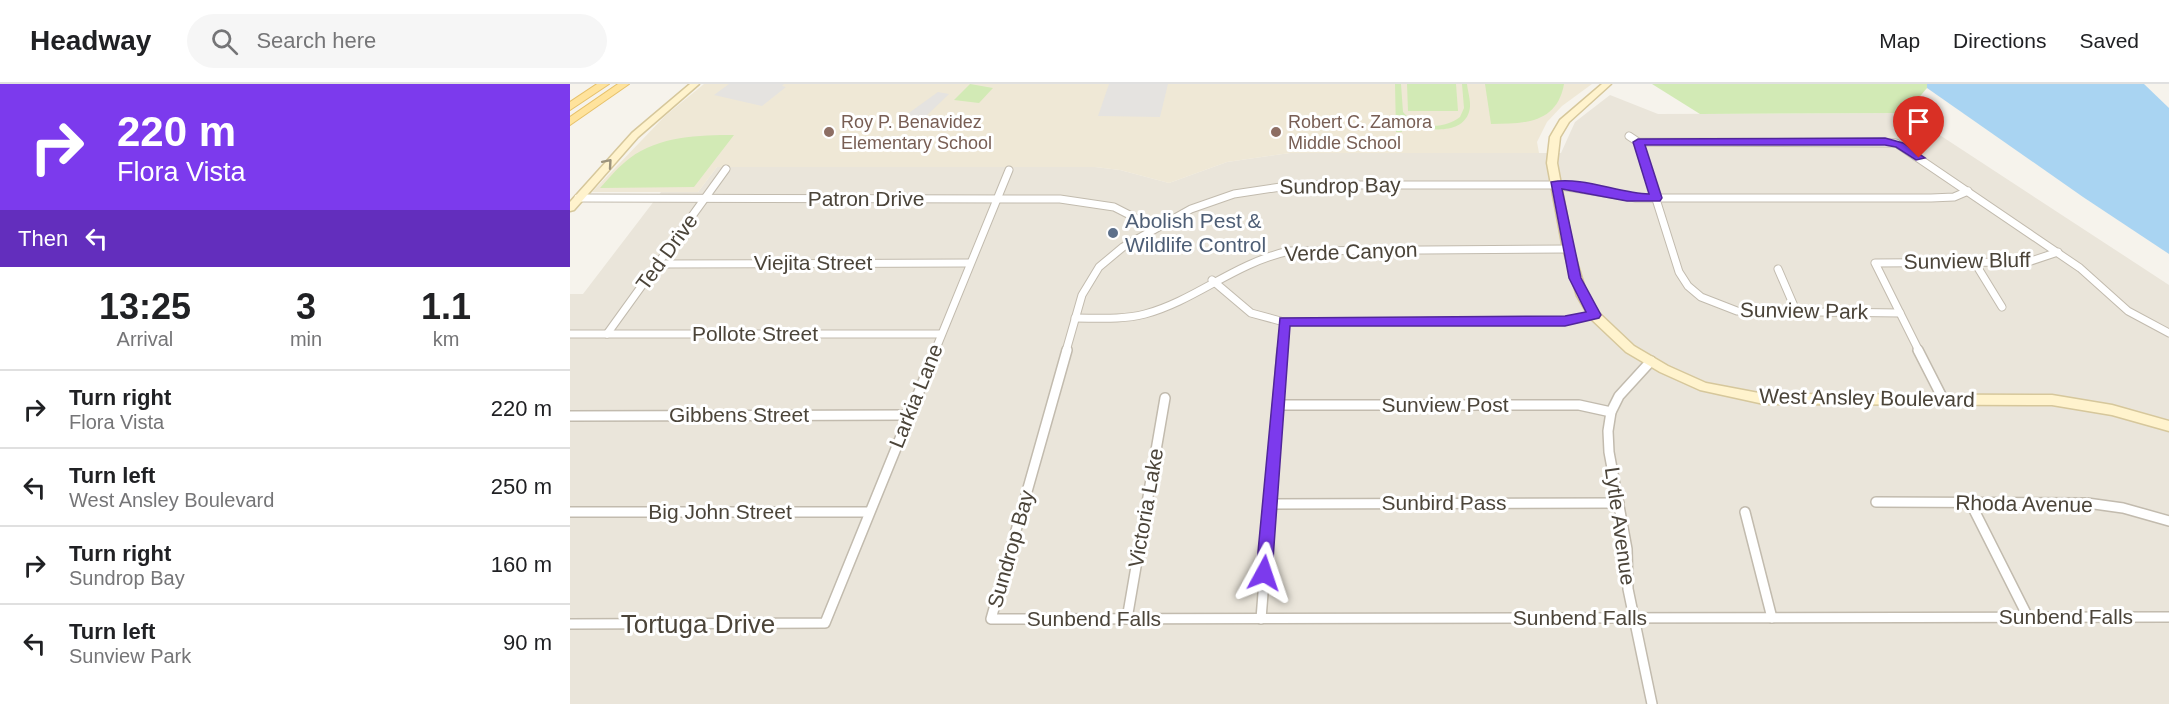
<!DOCTYPE html>
<style>
body{margin:0;font-family:Helvetica,sans-serif;background:#f6f6f6;color:#202124;height:100vh;display:flex;flex-direction:column;font-size:22px;white-space:nowrap}
*{box-sizing:border-box;margin:0}
p{font-size:20px;color:#757577}
.icon{flex:none;width:33px;height:33px;fill:none;stroke:currentColor;stroke-width:2;stroke-linecap:round;stroke-linejoin:round}
.map{position:relative;flex:1;overflow:hidden}
.side{display:flex;flex-direction:column;background:#fff;width:570px}
.side>*{flex:none}
.banner{background:#7c3aed;color:#fff;overflow:hidden}
.pin{position:absolute;display:grid;place-items:center;width:51px;height:51px;color:#fff;margin:-62px -26px;border-radius:50% 50% 50% 0;rotate:-45deg;box-shadow:0 0 6px #0007}
.pin .icon{rotate:45deg}
.me{position:absolute;width:66px;margin:-33px;rotate:5deg;stroke-linejoin:round;filter:drop-shadow(0 0 4px #0008)}
.turn{display:flex;align-items:center;gap:21px;height:126px;padding:0 18px;font-size:27px}
.turn .icon{width:78px;height:78px;stroke-width:2.5}
.turn b{display:block;font-size:42px;line-height:51px}
.then{display:flex;align-items:center;height:57px;padding:0 18px;background:#0003;gap:12px;font-size:22px}
.eta{display:flex;justify-content:space-evenly;align-items:center;height:102px;text-align:center}
.eta b{font-size:36px;font-weight:800;line-height:42px}
ul{padding:0;list-style:none}
li{display:flex;align-items:center;gap:18px;height:78px;padding:0 18px;border-top:2px solid #e0e0e0}
li div{flex:1}
li b{display:block;font-size:22px}
li em{font-style:normal}
header{display:flex;align-items:center;gap:36px;box-sizing:border-box;height:84px;padding:0 30px;background:#fff;border-bottom:2px solid #e0e0e0}
header strong{font-size:28px}
nav{display:flex;gap:33px;margin-inline-start:auto;font-size:21px}
.search{width:420px;height:54px;background:#f6f6f6;display:flex;align-items:center;gap:15px;box-sizing:border-box;padding:0 21px;border-radius:33px;color:#757577;font-size:22px}
main{display:flex;flex:1;min-height:0}
.map>svg:first-child{display:block}
</style>
<header>
<strong>Headway</strong>
<div class="search"><svg class="icon" aria-label="search" viewBox="0 0 24 24"><circle cx="10" cy="10" r="6"/><path d="M15 15l6 6"/></svg>Search here</div>
<nav><a>Map</a><a>Directions</a><a>Saved</a></nav>
</header>
<main>
<section class="side">
<div class="banner">
<div class="turn"><svg class="icon" aria-label="right" viewBox="0 0 24 24"><path d="M7 20v-9h11M14 6l5 5-5 5"/></svg><div><b>220 m</b>Flora Vista</div></div>
<div class="then">Then<svg class="icon" aria-label="left" viewBox="0 0 24 24"><path d="M17 20v-9H6M10 6l-5 5 5 5"/></svg></div>
</div>
<div class="eta">
<div><b>13:25</b><p>Arrival</p></div>
<div><b>3</b><p>min</p></div>
<div><b>1.1</b><p>km</p></div>
</div>
<ul>
<li><svg class="icon" aria-label="right" viewBox="0 0 24 24"><path d="M7 20v-9h11M14 6l5 5-5 5"/></svg><div><b>Turn right</b><p>Flora Vista</p></div><em>220 m</em></li>
<li><svg class="icon" aria-label="left" viewBox="0 0 24 24"><path d="M17 20v-9H6M10 6l-5 5 5 5"/></svg><div><b>Turn left</b><p>West Ansley Boulevard</p></div><em>250 m</em></li>
<li><svg class="icon" aria-label="right" viewBox="0 0 24 24"><path d="M7 20v-9h11M14 6l5 5-5 5"/></svg><div><b>Turn right</b><p>Sundrop Bay</p></div><em>160 m</em></li>
<li><svg class="icon" aria-label="left" viewBox="0 0 24 24"><path d="M17 20v-9H6M10 6l-5 5 5 5"/></svg><div><b>Turn left</b><p>Sunview Park</p></div><em>90 m</em></li>
</ul>
</section>
<div class="map">
<svg width="1599" height="620" viewBox="0 0 1599 620">
<rect width="100%" height="100%" fill="#f6f3ec"/>
<path fill="#eae5da" d="M1040,11L1088,30L1336,29L1599,201V620H0V210H13L91,108H128L147,83H525L550,86L599,99L657,78L720,69H991L1005,38Z"/>
<path fill="#efe8d6" d="M134,0H1022L992,22L977,38L967,58L969,69H720L657,78L599,99L550,86L525,83H147L128,108H22L95,32Z"/>
<g fill="#d2eab5">
<path d="M400,0L423,4L409,19L384,16Z"/>
<path d="M825,0H831L833,28C846,45 874,46 890,33L894,24L892,0H897C898,9 902,20 899,28C891,54 847,46 832,35V48H826Z"/>
<path d="M837,0H886L888,27H838Z"/>
<path d="M915,0H994C987,39 955,40 921,40Z"/>
<path d="M1082,0H1357V4L1336,29L1130,30Z"/>
<path d="M164,51L124,103L30,104C39,94 49,82 60,74C89,52 129,51 164,51Z"/>
</g>
<g fill="#e5e3e0">
<path d="M159,0H214L212,2L216,3L192,22L144,11Z"/>
<path d="M539,0H598L590,33L528,32Z"/>
<path d="M368,8L379,10L353,35L336,31Z"/>
</g>
<path fill="#a9d4f2" d="M1357,0H1574L1599,24V170L1513,113L1357,4Z"/>
<g fill="none" stroke-linecap="round" stroke-linejoin="round">
<g stroke="#c2bbae" stroke-width="9">
<g id="street-far1">
<path d="M1059,52L1068,58L1326,59L1510,184L1558,227L1599,249"/>
<path d="M1068,58L1109,188L1118,202L1131,213L1167,227L1330,229"/>
<path d="M8,114L490,115L544,123L585,144"/>
<path d="M1405,179L1432,223"/>
<path d="M87,180L399,179"/>
<path d="M1208,185L1227,229"/>
<path d="M642,196L681,229L714,238L995,237L1024,231"/>
<path d="M505,234C528,234 552,236 575,230C626,216 663,180 719,167L998,165"/>
<path d="M0,250H371"/>
<path d="M37,250L156,85"/>
<path d="M365,267L439,86"/>
<path d="M496,267L512,211L529,183L553,163L621,125L664,110L724,101H985L1066,114H1361L1384,113L1398,107"/>
<path d="M712,267L714,238"/>
<path d="M1349,267L1305,179L1458,178L1488,168"/>
</g>
</g>
<g stroke="#c2bbae" stroke-width="12">
<g id="street">
<path d="M497,266L421,535L1599,533"/>
<path d="M1348,266L1373,315"/>
<path d="M1081,277L1049,312L1041,328L1038,347L1039,368L1057,465L1058,505L1082,620"/>
<path d="M708,321H1009L1041,328"/>
<path d="M0,332L338,331"/>
<path d="M1306,418L1517,419L1553,424L1599,437"/>
<path d="M1400,418L1458,533"/>
<path d="M700,420L1049,419"/>
<path d="M0,428H299"/>
<path d="M1175,428L1202,534"/>
<path d="M557,535L595,314"/>
<path d="M691,535L712,266"/>
<path d="M0,540L255,539L366,266"/>
</g>
</g>
<g stroke="#d6c79b" stroke-width="3">
<g id="secondary">
<path d="M120,0H129L68,53L4,126L0,127V118L62,49Z"/>
<path d="M1032,0H1041L999,38L990,53L987,79L1003,165L1017,211L1028,228L1064,262L1098,282L1136,299L1194,310L1482,311L1542,321L1599,337V347L1542,331L1482,321L1194,320L1130,306L1090,288L1056,268L1020,234L1007,212L993,165L977,79L980,53L990,36Z"/>
</g>
</g>
<g stroke="#e6c16a" stroke-width="2">
<g id="primary">
<path d="M27,0H39L0,26V18Z"/>
<path d="M48,0H59L0,41V33Z"/>
</g>
</g>
<use href="#street-far1" stroke="#fff" stroke-width="7"/>
<use href="#street" stroke="#fff" stroke-width="9"/>
<use href="#secondary" fill="#fff3cd" fill-rule="evenodd"/>
<use href="#primary" fill="#ffe39c" fill-rule="evenodd"/>
</g>
<defs><path id="oneway-chevron" d="M-2-3.5L2.5 0L-2 3.5" fill="none" stroke-width="1.6" stroke-linecap="round" stroke-linejoin="round" transform="scale(1.5)"/></defs>
<use stroke="#9c937c" href="#oneway-chevron" transform="translate(38 79) rotate(-49)"/>
<path fill="#7c3aed" stroke="#51269a" stroke-width="1.5" d="M1315,54L1333,59L1355,74L1346,76L1326,63L1315,61H1075L1092,114L1090,117H1057L992,105L1011,194L1031,231L1029,234L995,242H720L702,489L700,494L694,496L689,494L686,489L710,234L995,232L1016,228L999,194L981,98C1012,92 1048,109 1079,110L1063,58L1068,55Z"/>
<g fill="#8d6e63" stroke="#fff" stroke-width="2">
<circle cx="259" cy="48" r="6"/>
<circle cx="706" cy="48" r="6"/>
</g>
<circle fill="#5c6f8a" stroke="#fff" stroke-width="2" cx="543" cy="149" r="6"/>
<g text-anchor="middle" stroke-width="6" stroke-linejoin="round" paint-order="stroke">
<g font-size="18" fill="#785e54" stroke="#fff" text-anchor="start">
<text x="271" y="44">Roy P. Benavidez<tspan x="271" dy="21">Elementary School</tspan></text>
<text x="718" y="44">Robert C. Zamora<tspan x="718" dy="21">Middle School</tspan></text>
</g>
<g font-size="21" fill="#4b4439" stroke="#fff">
<text transform="translate(770 102) rotate(-1)" y="7">Sundrop Bay</text>
<text x="296" y="122">Patron Drive</text>
<text transform="translate(97 168) rotate(-54)" y="7">Ted Drive</text>
<text transform="translate(781 168) rotate(-2)" y="7">Verde Canyon</text>
<text transform="translate(1397 177) rotate(-1)" y="7">Sunview Bluff</text>
<text x="243" y="186">Viejita Street</text>
<text transform="translate(1234 227) rotate(1)" y="7">Sunview Park</text>
<text x="185" y="257">Pollote Street</text>
<text transform="translate(346 312) rotate(-68)" y="7">Larkia Lane</text>
<text transform="translate(1297 314) rotate(1)" y="7">West Ansley Boulevard</text>
<text x="875" y="328">Sunview Post</text>
<text x="169" y="338">Gibbens Street</text>
<text x="874" y="426">Sunbird Pass</text>
<text transform="translate(1454 420) rotate(1)" y="7">Rhoda Avenue</text>
<text transform="translate(576 424) rotate(-80)" y="7">Victoria Lake</text>
<text x="150" y="435">Big John Street</text>
<text transform="translate(1050 442) rotate(82)" y="7">Lytle Avenue</text>
<text transform="translate(441 465) rotate(-74)" y="7">Sundrop Bay</text>
<text x="1496" y="540">Sunbend Falls</text>
<text x="1010" y="541">Sunbend Falls</text>
<text x="524" y="542">Sunbend Falls</text>
</g>
<g font-size="21" fill="#4e5e75" stroke="#fff" text-anchor="start">
<text x="555" y="144">Abolish Pest &amp;<tspan x="555" dy="24">Wildlife Control</tspan></text>
</g>
<g font-size="26" fill="#4b4439" stroke="#fff">
<text x="128" y="549">Tortuga Drive</text>
</g>
</g>
</svg>
<div class="pin" style="left:1349px;top:74px;background:#d93025"><svg class="icon" aria-label="arrive" viewBox="0 0 24 24"><path d="M6 21V4h12l-3 4 3 4H6"/></svg></div>
<svg class="me" style="left:694px;top:489px" viewBox="-20 -20 40 40"><path d="M0-17L14 15 0 8-14 15z" fill="#7c3aed" stroke="#fff" stroke-width="4"/></svg>
</div>
</main>
